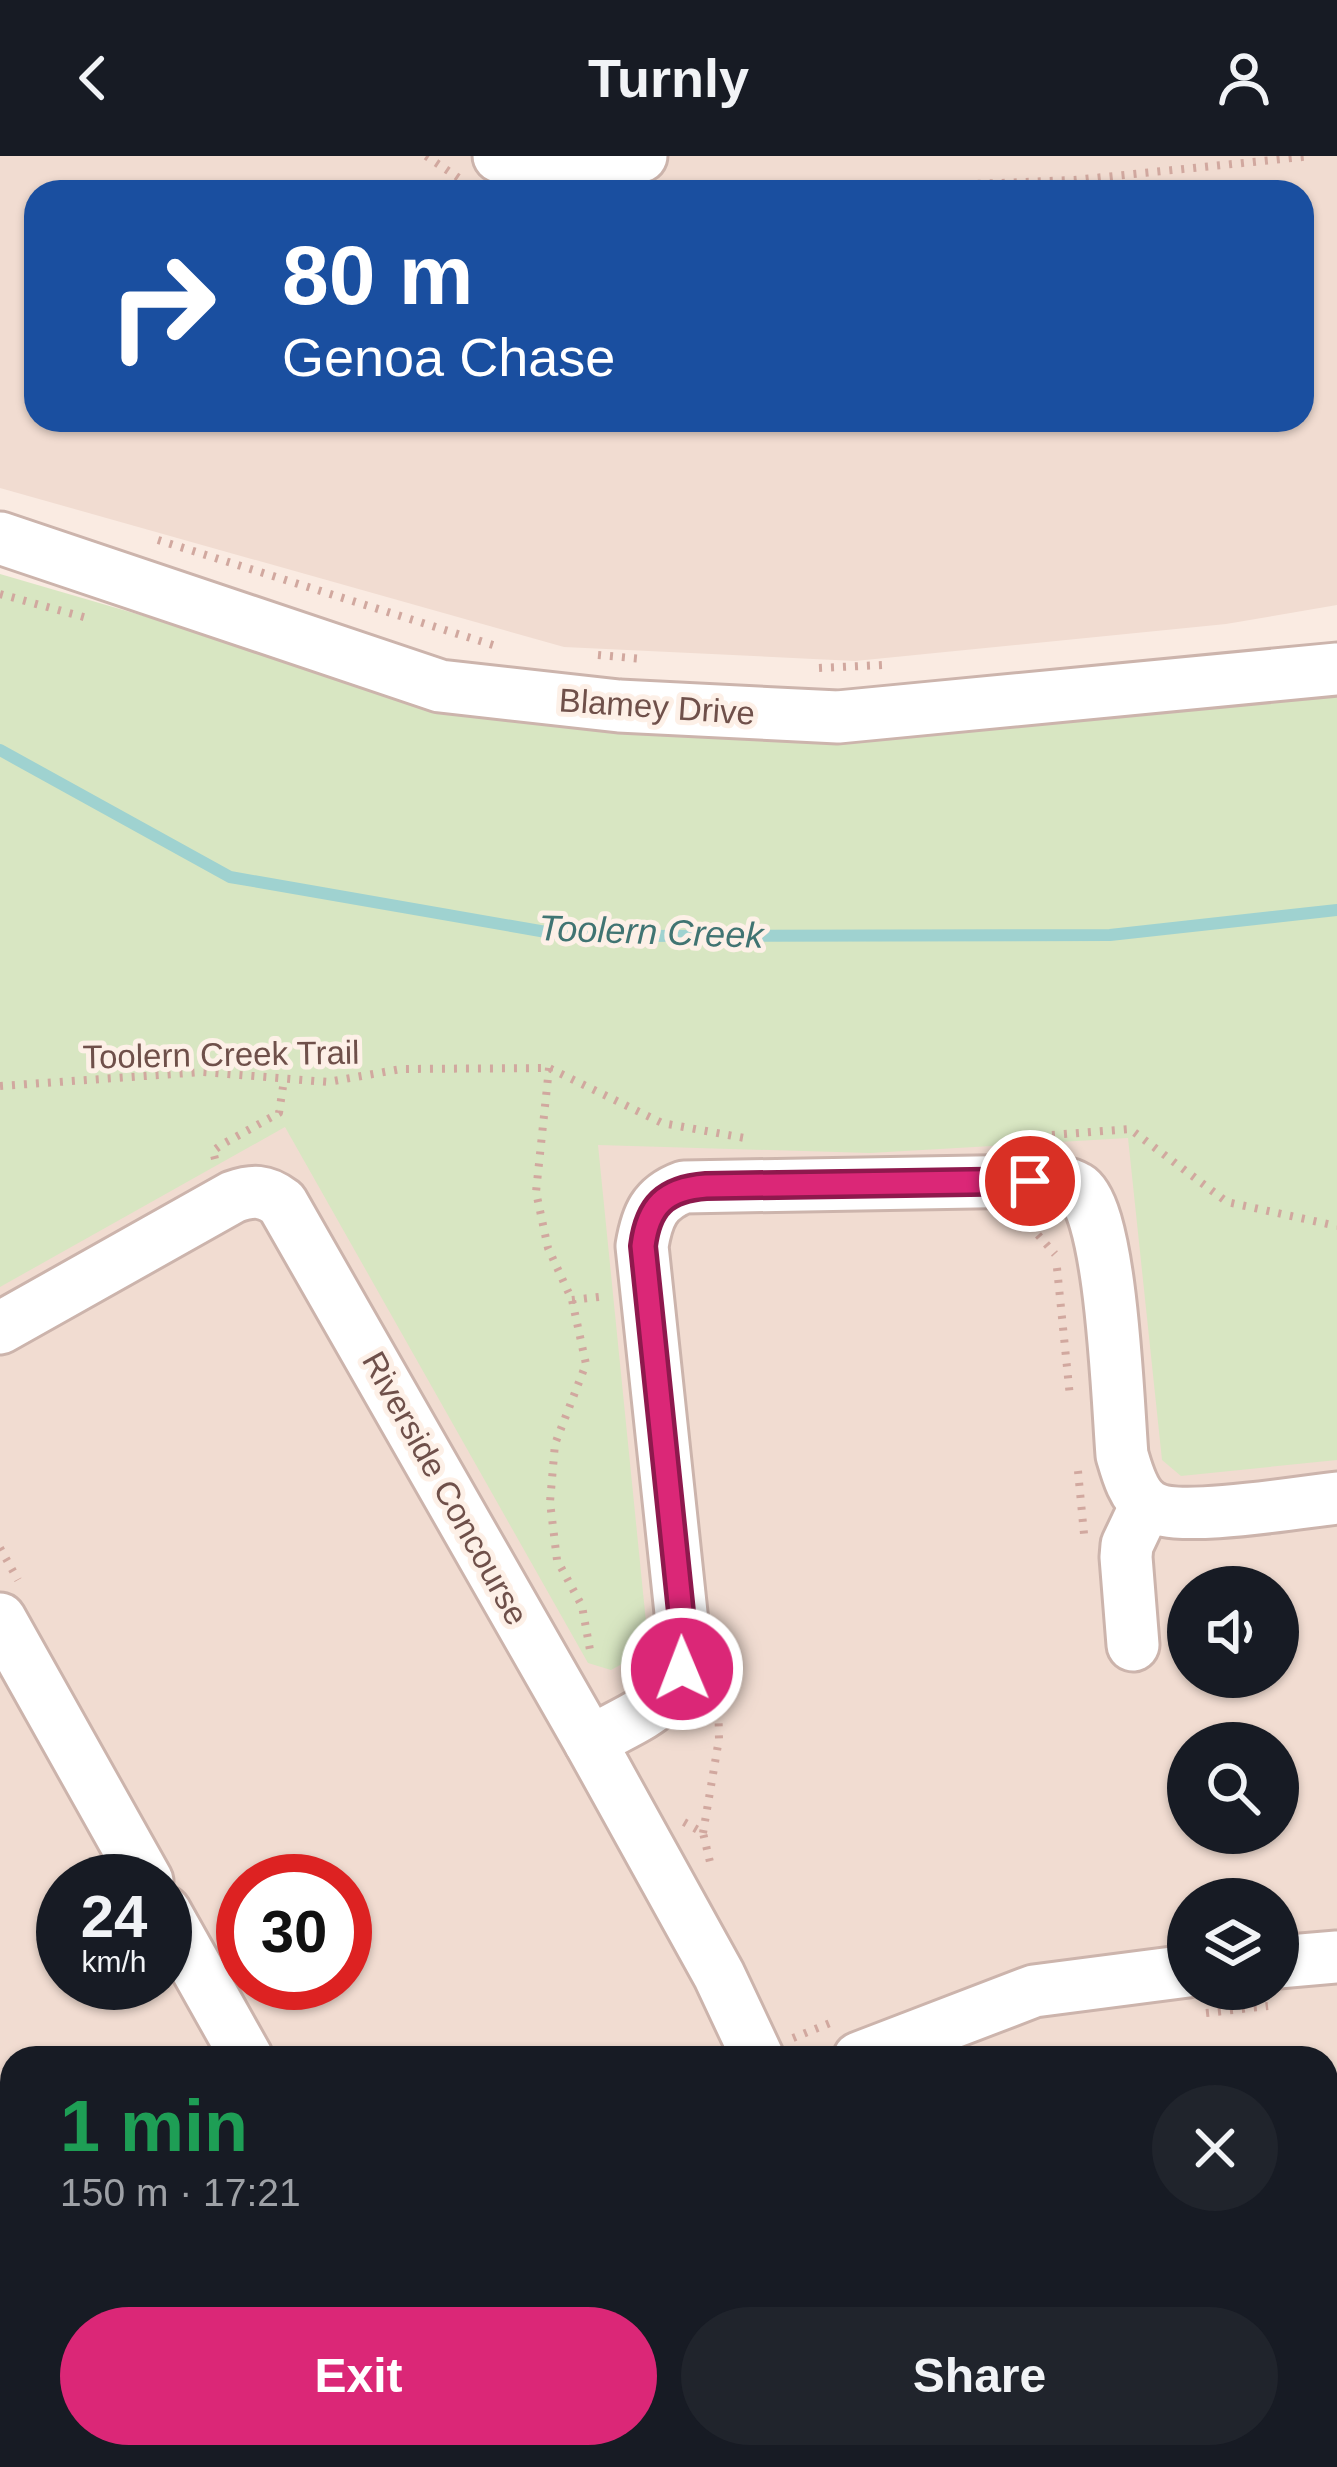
<!DOCTYPE html>
<meta charset="utf-8">
<style>
body{margin:0;font-family:Arial,sans-serif;background:#20242c;color:#f1f3f6;height:100vh;display:flex;flex-direction:column;font-size:45px;white-space:nowrap}
*{box-sizing:border-box;margin:0}
p{font-size:39px;color:#9ea1a6}
.icon{flex:none;width:66px;height:66px;fill:none;stroke:currentColor;stroke-width:2;stroke-linecap:round;stroke-linejoin:round}
.map{position:relative;flex:1;overflow:hidden}
.panel{position:absolute;left:0px;top:1890px;width:1338px;height:423px;display:flex;flex-direction:column;background:#171b24;border-radius:36px 36px 0 0;box-shadow:0 3px 9px #0004}
.panel>*{flex:none}
.guide{position:absolute;left:24px;top:24px;width:1290px;height:252px;border-radius:36px;box-shadow:0 3px 9px #0004;background:#1a4fa0;color:#fff;overflow:hidden}
.buttons{position:absolute;left:1167px;top:1410px;display:grid;gap:24px}
.buttons a{display:grid;place-items:center;width:132px;height:132px;border-radius:50%;background:#171b24;box-shadow:0 3px 9px #0004;font-size:60px}
.speed{position:absolute;left:36px;top:1698px;display:flex;gap:24px;font-size:60px;font-weight:700;text-align:center}
.speed>*{display:grid;place-content:center;width:156px;height:156px;border-radius:50%;background:#171b24;box-shadow:0 3px 9px #0004;line-height:1}
.speed small{font-size:30px;font-weight:400}
.speed .limit{border:18px solid #d22;background:#fff;color:#111}
.pin{position:absolute;display:grid;place-items:center;width:102px;height:102px;color:#fff;margin:-51px;border:6px solid #fff;border-radius:50%;box-shadow:0 3px 12px #0007}
.me{position:absolute;width:132px;margin:-66px;rotate:359deg;stroke-linejoin:round;filter:drop-shadow(0 0 9px #0008)}
.turn{display:flex;align-items:center;gap:42px;height:252px;padding:0 60px;font-size:54px}
.turn .icon{width:156px;height:156px;stroke-width:2.5}
.turn b{display:block;font-size:84px;line-height:102px}
.round{display:grid;place-items:center;flex:none;width:126px;height:126px;border-radius:63px;background:#20242c}
.head{display:flex;align-items:center;justify-content:space-between;height:204px;padding:0 60px}
h1{font-size:72px;font-weight:700;line-height:90px;color:#1e9e55}
.button{display:flex;gap:24px;margin-top:auto;padding:24px 60px}
.button a{flex:1;height:138px;border-radius:72px;background:#db2777;color:#fff;font-size:48px;font-weight:700;line-height:138px;text-align:center}
.button a+a{background:#20242c;color:#f1f3f6}
header{display:flex;justify-content:space-between;align-items:center;height:156px;padding:0 60px;background:#171b24;font-size:54px;font-weight:700}
.map>svg:first-child{display:block}
</style>
<header><svg class="icon" aria-label="back" viewBox="0 0 24 24"><path d="M15 5l-7 7 7 7"/></svg>Turnly<svg class="icon" aria-label="person" viewBox="0 0 24 24"><circle cx="12" cy="8" r="4"/><path d="M4 21q1-7 8-7t8 7"/></svg></header>
<div class="map">
<svg width="1337" height="2311" viewBox="0 0 1337 2311">
<rect width="100%" height="100%" fill="#faebe2"/>
<g fill="#f1dcd1" fill-rule="evenodd">
<path d="M0,0H1337V449L1226,468L855,505L564,491L0,332ZM36,36H1302V264H36Z"/>
<path d="M0,594L1337,754V2311H0ZM1188,1431H1278V1521H1188ZM1188,1587H1278V1677H1188ZM63,1725H165V1827H63ZM243,1725H345V1827H243ZM1188,1743H1278V1833H1188ZM12,1902H1326V2301H12Z"/>
</g>
<g fill="#d8e6c2">
<path d="M0,418L480,558L1337,533V1304L1181,1320L1162,1304L1128,982L870,997L598,989L647,1476L633,1502L611,1514L588,1507L285,971L0,1131Z"/>
<path d="M1337,2296V2311H1186L1326,2301V2297Z"/>
</g>
<g fill="none" stroke-linecap="round" stroke-linejoin="round">
<path stroke="#9fd2d0" stroke-width="12" d="M0,594L230,721L569,780L1110,779L1337,754"/>
<g stroke="#ccb4ac" stroke-width="57">
<g id="minor">
<path d="M499,0L521,10L641,0"/>
<path d="M0,382L440,530L619,550L838,561L1337,513"/>
<path d="M0,1172L233,1041C253,1034 265,1034 282,1047L590,1586L719,1819L758,1902"/>
<path d="M0,1463L147,1725"/>
<path d="M1133,1489L1126,1401L1127,1389L1146,1349"/>
<path d="M590,1586C642,1556 678,1551 684,1485L642,1090C647,1060 654,1042 684,1031L1031,1025C1045,1026 1064,1024 1077,1032C1112,1052 1118,1253 1122,1299C1127,1316 1133,1339 1148,1349C1175,1368 1300,1346 1337,1342"/>
<path d="M165,1756L247,1902"/>
<path d="M1278,1806L1337,1801"/>
<path d="M859,1902L1034,1835L1188,1815"/>
<path d="M1326,2260L1337,2259"/>
<path d="M392,2301L394,2311"/>
<path d="M882,2307L934,2301"/>
</g>
</g>
<g stroke="#d1a89f" stroke-width="8" stroke-dasharray="3 9" stroke-linecap="butt">
<path d="M426,0L462,24"/>
<path d="M774,36L1074,24L1312,0"/>
<path d="M158,384L493,489"/>
<path d="M0,438L91,463"/>
<path d="M598,499L643,503"/>
<path d="M819,512L882,509"/>
<path d="M549,912L536,1036L548,1092L572,1144L586,1208L555,1288L550,1346L557,1404L582,1450L590,1494"/>
<path d="M0,930L203,916L328,926L401,913L549,912L662,967L750,983"/>
<path d="M1052,979L1130,973L1227,1046L1337,1070"/>
<path d="M215,1003L213,995L221,989L279,957L284,924"/>
<path d="M1030,1070L1055,1098"/>
<path d="M1057,1112L1070,1241"/>
<path d="M572,1144L607,1140"/>
<path d="M1078,1315L1084,1378"/>
<path d="M0,1392L18,1424"/>
<path d="M684,1666L703,1677L710,1706"/>
<path d="M703,1677L719,1583L718,1536"/>
<path d="M1206,1857L1268,1850"/>
<path d="M793,1882L830,1867"/>
<path d="M342,2301L344,2311"/>
<path d="M1325,2311L1337,2308"/>
</g>
<use href="#minor" stroke="#fff" stroke-width="51"/>
</g>
<g fill="none" stroke-linecap="round" stroke-linejoin="round">
<g stroke="#8e194d" stroke-width="30">
<path id="route" d="M682,1513L684,1485L643,1090C648,1050 665,1033 706,1030L1030,1025"/>
</g>
<use href="#route" stroke="#db2777" stroke-width="21"/>
</g>
<g text-anchor="middle" stroke-width="10" stroke-linejoin="round" paint-order="stroke">
<g font-size="33" fill="#6f504a" stroke="#fdf0e7">
<text transform="translate(657 550) rotate(4)" y="12">Blamey Drive</text>
<text transform="translate(221 898) rotate(-1)" y="12">Toolern Creek Trail</text>
<text transform="translate(446 1332) rotate(61)" y="12">Riverside Concourse</text>
</g>
<g font-size="36" font-style="italic" fill="#407472" stroke="#fdf0e7">
<text transform="translate(651 775) rotate(2)" y="13">Toolern Creek</text>
</g>
</g>
</svg>
<div class="buttons">
<a><svg class="icon" aria-label="sound" viewBox="0 0 24 24"><path d="M4 9h4l5-4v14l-5-4H4zM17 9q2 3 0 6"/></svg></a>
<a><svg class="icon" aria-label="search" viewBox="0 0 24 24"><circle cx="10" cy="10" r="6"/><path d="M15 15l6 6"/></svg></a>
<a><svg class="icon" aria-label="layers" viewBox="0 0 24 24"><path d="M12 4l9 5-9 5-9-5zM3 14l9 5 9-5"/></svg></a>
</div>
<div class="speed"><div>24<small>km/h</small></div><div class="limit">30</div></div>
<div class="pin" style="left:1030px;top:1025px;background:#d93025"><svg class="icon" aria-label="arrive" viewBox="0 0 24 24"><path d="M6 21V4h12l-3 4 3 4H6"/></svg></div>
<svg class="me" style="left:682px;top:1513px" viewBox="-20 -20 40 40"><circle r="17" fill="#db2777" stroke="#fff" stroke-width="3"/><path d="M0-11L8 9 0 5-8 9z" fill="#fff"/></svg>
<div class="guide">
<div class="turn"><svg class="icon" aria-label="right" viewBox="0 0 24 24"><path d="M7 20v-9h11M14 6l5 5-5 5"/></svg><div><b>80 m</b>Genoa Chase</div></div>
</div>
<section class="panel">
<div class="head"><div><h1>1 min</h1><p>150 m · 17:21</p></div><a class="round"><svg class="icon" aria-label="close" viewBox="0 0 24 24"><path d="M6 6l12 12M18 6L6 18"/></svg></a></div>
<div class="button"><a>Exit</a><a>Share</a></div>
</section>
</div>
